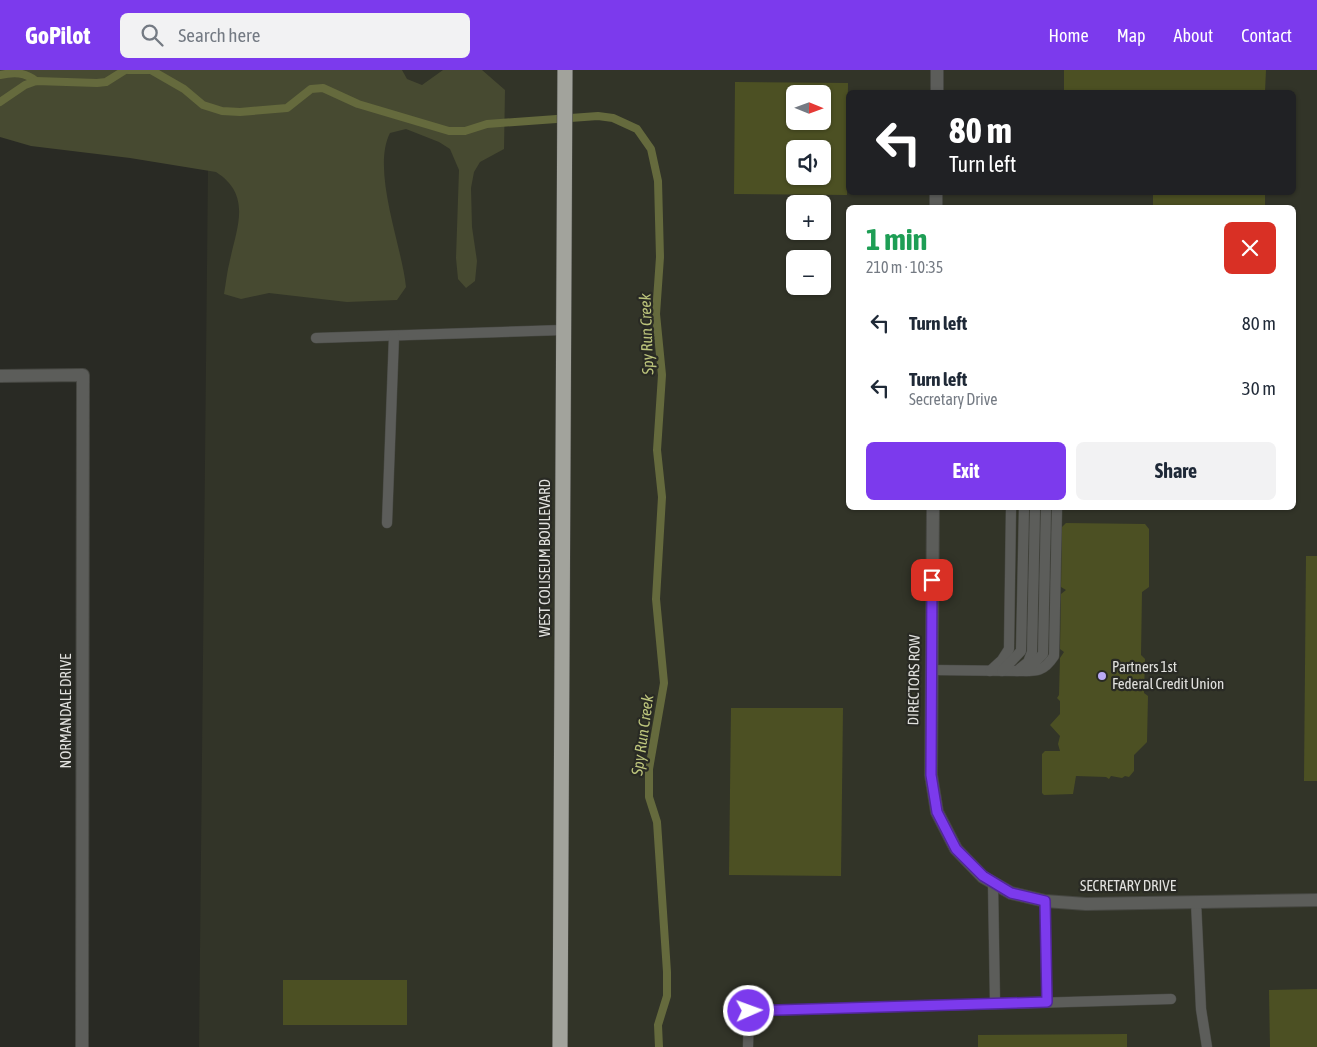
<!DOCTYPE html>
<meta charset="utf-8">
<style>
body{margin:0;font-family:"Asap Condensed",sans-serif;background:#f2f2f3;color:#1f2937;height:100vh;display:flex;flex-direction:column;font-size:19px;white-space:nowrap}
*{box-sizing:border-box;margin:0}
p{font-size:16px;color:#747a83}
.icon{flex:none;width:28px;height:28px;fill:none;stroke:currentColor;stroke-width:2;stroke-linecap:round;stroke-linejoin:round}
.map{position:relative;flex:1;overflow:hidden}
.drawer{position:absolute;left:846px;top:135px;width:450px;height:305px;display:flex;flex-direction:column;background:#fff;border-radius:8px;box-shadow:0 1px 4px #0004}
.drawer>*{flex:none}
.top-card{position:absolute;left:846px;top:20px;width:450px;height:105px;border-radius:8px;box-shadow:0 1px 4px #0004;background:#202124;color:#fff;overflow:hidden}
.needle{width:32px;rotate:91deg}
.tools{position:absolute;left:786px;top:15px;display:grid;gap:10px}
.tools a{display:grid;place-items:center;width:45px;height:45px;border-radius:8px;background:#fff;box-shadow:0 1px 4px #0004;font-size:25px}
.pin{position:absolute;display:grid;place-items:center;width:42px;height:42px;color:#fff;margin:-21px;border-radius:10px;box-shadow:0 2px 8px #0006}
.me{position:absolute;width:55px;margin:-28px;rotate:88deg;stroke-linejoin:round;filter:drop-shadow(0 0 4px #0008)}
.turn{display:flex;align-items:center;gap:18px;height:105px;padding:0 20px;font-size:22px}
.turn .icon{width:65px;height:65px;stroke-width:2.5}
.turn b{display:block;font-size:35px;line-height:42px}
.round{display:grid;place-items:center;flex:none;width:52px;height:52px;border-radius:8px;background:#f2f2f3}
.summary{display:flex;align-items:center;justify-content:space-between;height:85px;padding:0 20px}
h1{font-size:30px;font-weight:700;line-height:38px;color:#1e9e55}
.primary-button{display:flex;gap:10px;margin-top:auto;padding:10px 20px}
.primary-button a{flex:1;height:58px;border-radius:8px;background:#7c3aed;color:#fff;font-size:20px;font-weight:700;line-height:58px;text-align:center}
.primary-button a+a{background:#f2f2f3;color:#1f2937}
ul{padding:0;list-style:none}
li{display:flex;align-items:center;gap:15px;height:65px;padding:0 20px}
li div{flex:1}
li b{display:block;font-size:19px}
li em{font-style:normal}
header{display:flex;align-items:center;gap:30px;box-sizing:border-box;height:70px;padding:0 25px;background:#7c3aed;color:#fff}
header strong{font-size:24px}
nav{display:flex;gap:28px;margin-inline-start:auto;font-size:18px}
.search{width:350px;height:45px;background:#f2f2f3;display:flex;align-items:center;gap:12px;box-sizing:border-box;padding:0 18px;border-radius:8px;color:#747a83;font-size:19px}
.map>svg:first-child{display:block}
</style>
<header>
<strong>GoPilot</strong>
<div class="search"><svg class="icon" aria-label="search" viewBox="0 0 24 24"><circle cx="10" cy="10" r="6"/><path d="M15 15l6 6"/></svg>Search here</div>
<nav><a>Home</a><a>Map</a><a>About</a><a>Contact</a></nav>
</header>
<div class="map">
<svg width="1317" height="977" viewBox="0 0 1317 977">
<rect width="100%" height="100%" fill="#292a24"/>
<path fill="#323428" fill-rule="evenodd" d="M209,0H1317V977H199ZM849,22H1294V122H849ZM795,24H822V51H795ZM795,79H822V106H795ZM795,134H822V161H795ZM849,138H1294V438H849ZM795,189H822V216H795Z"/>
<path fill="#474a31" d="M0,0H402L407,9L422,15L443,0H482L505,20L504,79L480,92L474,102L471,118L472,157L477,191L475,211L466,218L458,209L456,188L459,100L450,79L439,72L406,59L390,63C371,100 402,176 406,217L397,230L347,232L269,223L241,229L224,224C226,213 227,201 230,190C237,157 252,125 216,102L130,88L31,76L0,67Z"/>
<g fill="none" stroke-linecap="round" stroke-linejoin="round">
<g stroke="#656a3d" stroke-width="8">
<path d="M128,0H151L184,19L203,35L222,41L240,42L287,38L311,19L323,18L358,34L449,61H465L487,54L598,46L613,48L637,59L651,79L658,111L660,187L656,244L662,305L657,380L662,427L656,529L664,613L649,699V727L657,752L667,902V926L658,955L659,977"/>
<path d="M0,5C14,2 25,2 36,11"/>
<path d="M0,32L25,15L36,11L97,13L106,12L125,0"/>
</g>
</g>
<g fill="#4c5023" fill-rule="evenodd">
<path d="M1064,0H1266L1265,22H1064Z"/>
<path d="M735,12L848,13L847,125L734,124ZM795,24H822V51H795ZM795,79H822V106H795Z"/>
<rect x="1153" y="122" width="112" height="16"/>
<path d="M1066,453L1145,454L1149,459V517L1142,522L1141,585L1145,589L1144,623L1148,626L1147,672L1134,685V701L1129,707L1125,706L1122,708L1111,706L1109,709L1106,707L1076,706L1073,724L1044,725L1042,723V684L1045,681H1060L1058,674L1060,666L1050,655L1060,644V631L1057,628L1059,625L1060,588L1064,582L1060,579L1061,524L1066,520L1061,517L1062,457Z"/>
<path d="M1306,486H1317V711H1304Z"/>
<path d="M731,638H843L841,806L729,805Z"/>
<rect x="283" y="910" width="124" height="45"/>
<path d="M1317,919V977H1270L1269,920Z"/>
<path d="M1127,964V977H978V965Z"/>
</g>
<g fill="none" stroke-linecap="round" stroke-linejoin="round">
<g stroke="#464742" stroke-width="11">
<g id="lane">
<path d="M316,268L563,260"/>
<path d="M387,453L394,266"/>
<path d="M931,600L1017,601L1028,592L1032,582L1035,438"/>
<path d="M990,601L1002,590L1009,579L1011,438"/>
<path d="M1002,601L1021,581L1024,438"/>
<path d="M1017,601C1035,601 1043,603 1054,586L1057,438"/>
<path d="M1026,601L1043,584L1046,438"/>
<path d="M993,813L995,933"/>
<path d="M1045,831L1047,931"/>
<path d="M1196,832L1201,939L1207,977"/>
<path d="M748,977L749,941L1171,929"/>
</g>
</g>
<g stroke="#464742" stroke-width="14">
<g id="street">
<path d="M937,22V0"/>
<path d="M936,138V122"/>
<path d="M0,306L83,305L82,977"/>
<path d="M933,438L931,705L937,742L956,779L983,807L1011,823L1045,831L1086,834L1317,830"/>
</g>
</g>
<g stroke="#464742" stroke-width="16">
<path id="highway" d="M560,977L565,0"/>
</g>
<use href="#lane" stroke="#5c5d5a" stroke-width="10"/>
<use href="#street" stroke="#5c5d5a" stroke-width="12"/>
<use href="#highway" stroke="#a2a39c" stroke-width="15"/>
</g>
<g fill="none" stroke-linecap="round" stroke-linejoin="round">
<g stroke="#51269a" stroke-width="12">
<path id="route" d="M749,941L1047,932L1045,831L1011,823L983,806L956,779L937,742L931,705L932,510"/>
</g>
<use href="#route" stroke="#7c3aed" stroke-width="9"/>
</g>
<circle fill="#baaaf6" stroke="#292a24" stroke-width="2" cx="1102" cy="606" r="5"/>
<g text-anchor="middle" stroke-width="4.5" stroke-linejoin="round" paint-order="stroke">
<g font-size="15" fill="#e1e1de" stroke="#292a24">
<text transform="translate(545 488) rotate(-90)" y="5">WEST COLISEUM BOULEVARD</text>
<text transform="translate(914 610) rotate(-89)" y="5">DIRECTORS ROW</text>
<text transform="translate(66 641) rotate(-90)" y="5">NORMANDALE DRIVE</text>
<text x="1128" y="821">SECRETARY DRIVE</text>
</g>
<g font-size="15" fill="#e1e1de" stroke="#292a24" text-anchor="start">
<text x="1112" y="602">Partners 1st<tspan x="1112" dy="17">Federal Credit Union</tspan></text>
</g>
<g font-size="16" font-style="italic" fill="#bdc57c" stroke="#292a24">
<text transform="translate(646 264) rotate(-92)" y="6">Spy Run Creek</text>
<text transform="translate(642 665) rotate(-82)" y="6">Spy Run Creek</text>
</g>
</g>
</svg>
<div class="tools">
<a><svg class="needle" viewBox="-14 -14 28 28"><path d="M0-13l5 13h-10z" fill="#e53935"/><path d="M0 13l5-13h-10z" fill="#747a83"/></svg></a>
<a><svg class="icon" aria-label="sound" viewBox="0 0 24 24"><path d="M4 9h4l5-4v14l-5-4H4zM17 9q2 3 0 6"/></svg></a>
<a>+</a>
<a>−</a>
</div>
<div class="pin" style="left:932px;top:510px;background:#d93025"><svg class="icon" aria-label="arrive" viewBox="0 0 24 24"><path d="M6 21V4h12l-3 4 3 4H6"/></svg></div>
<svg class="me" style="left:749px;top:941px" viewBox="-20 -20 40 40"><circle r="17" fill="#7c3aed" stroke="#fff" stroke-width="3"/><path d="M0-11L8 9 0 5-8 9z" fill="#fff"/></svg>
<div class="top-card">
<div class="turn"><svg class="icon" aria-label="left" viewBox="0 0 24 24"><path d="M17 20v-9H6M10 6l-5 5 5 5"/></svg><div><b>80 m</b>Turn left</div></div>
</div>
<section class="drawer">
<div class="summary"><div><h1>1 min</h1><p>210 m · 10:35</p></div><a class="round" style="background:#d93025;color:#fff"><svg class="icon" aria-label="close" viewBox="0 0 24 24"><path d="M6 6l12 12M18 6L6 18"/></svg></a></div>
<ul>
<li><svg class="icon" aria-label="left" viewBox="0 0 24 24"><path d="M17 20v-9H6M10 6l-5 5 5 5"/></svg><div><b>Turn left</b></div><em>80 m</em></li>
<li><svg class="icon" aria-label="left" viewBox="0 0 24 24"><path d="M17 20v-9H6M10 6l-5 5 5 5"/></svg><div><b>Turn left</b><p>Secretary Drive</p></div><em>30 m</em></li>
</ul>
<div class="primary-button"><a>Exit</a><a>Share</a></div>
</section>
</div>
